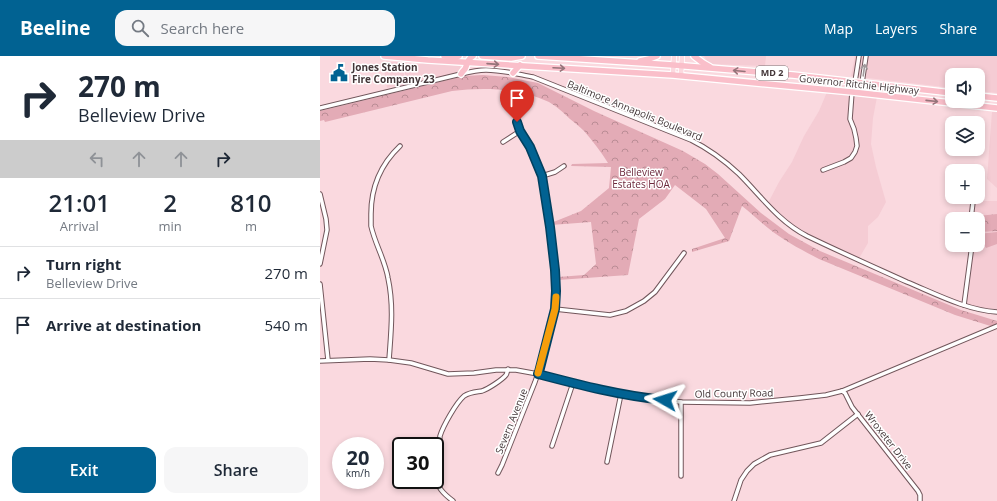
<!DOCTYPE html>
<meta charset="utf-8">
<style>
body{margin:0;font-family:"Open Sans",sans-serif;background:#f6f6f7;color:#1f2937;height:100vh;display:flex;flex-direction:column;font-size:15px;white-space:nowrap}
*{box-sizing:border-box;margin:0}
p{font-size:13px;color:#747a83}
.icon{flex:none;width:22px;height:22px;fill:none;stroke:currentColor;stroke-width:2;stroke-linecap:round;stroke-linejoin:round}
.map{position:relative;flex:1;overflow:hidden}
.drawer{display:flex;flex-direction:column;background:#fff;width:320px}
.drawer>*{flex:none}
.guide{background:#fff;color:#1f2937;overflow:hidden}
.fabs{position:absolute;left:625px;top:12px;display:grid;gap:8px}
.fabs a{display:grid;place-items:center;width:40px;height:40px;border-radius:8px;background:#fff;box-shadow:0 2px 6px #0003;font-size:20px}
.speed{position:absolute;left:12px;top:381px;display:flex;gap:8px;font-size:20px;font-weight:700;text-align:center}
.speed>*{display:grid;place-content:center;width:52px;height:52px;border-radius:50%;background:#fff;box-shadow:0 2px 6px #0003;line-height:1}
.speed small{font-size:10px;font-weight:400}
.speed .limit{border:2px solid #111;border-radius:6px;background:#fff;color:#111}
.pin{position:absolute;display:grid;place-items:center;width:34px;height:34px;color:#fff;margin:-41px -17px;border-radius:50% 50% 50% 0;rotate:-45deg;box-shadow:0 0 4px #0007}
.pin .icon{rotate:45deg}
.me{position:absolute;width:44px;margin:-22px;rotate:276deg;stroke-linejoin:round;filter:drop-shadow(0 0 3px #0008)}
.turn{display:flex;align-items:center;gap:14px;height:84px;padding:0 12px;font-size:18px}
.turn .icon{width:52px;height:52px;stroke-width:2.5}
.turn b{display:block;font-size:28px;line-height:34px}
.lanes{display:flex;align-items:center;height:38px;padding:0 12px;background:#0003;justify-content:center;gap:20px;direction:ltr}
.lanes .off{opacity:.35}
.eta{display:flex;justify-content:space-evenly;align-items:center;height:68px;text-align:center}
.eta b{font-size:24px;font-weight:600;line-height:28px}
.cta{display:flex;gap:8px;margin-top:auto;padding:8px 12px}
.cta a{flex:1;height:46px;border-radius:12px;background:#016292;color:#fff;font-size:16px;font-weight:600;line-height:46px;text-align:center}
.cta a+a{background:#f6f6f7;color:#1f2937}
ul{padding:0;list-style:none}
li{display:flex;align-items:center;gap:12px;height:52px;padding:0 12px;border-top:1px solid #e0e1e3}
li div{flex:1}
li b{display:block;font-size:15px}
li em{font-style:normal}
header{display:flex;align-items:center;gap:24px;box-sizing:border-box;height:56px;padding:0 20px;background:#016292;color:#fff}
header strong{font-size:19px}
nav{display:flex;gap:22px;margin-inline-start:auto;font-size:14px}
.search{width:280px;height:36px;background:#f6f6f7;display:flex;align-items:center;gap:10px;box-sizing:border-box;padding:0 14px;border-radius:12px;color:#747a83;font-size:15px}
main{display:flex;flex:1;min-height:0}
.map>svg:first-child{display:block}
</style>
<header>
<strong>Beeline</strong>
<div class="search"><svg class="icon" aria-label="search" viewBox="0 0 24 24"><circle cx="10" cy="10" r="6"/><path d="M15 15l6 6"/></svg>Search here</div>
<nav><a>Map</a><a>Layers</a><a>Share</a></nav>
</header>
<main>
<section class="drawer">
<div class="guide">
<div class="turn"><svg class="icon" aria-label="right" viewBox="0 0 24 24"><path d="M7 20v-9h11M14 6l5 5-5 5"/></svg><div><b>270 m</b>Belleview Drive</div></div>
<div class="lanes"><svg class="icon off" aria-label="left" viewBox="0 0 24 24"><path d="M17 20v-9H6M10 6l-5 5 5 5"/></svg><svg class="icon off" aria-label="ahead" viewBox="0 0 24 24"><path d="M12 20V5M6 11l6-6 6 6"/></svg><svg class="icon off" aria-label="ahead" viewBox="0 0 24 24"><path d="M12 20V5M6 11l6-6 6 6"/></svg><svg class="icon" aria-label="right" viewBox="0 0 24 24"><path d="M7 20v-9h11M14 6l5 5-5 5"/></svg></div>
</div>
<div class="eta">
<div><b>21:01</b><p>Arrival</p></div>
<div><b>2</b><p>min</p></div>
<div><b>810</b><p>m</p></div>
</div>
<ul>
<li><svg class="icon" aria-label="right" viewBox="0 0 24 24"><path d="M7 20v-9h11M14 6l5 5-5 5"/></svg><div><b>Turn right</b><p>Belleview Drive</p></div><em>270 m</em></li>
<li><svg class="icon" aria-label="arrive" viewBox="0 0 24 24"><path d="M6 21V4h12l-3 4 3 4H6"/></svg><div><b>Arrive at destination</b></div><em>540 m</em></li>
</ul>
<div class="cta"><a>Exit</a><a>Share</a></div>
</section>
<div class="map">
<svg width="677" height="445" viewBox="0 0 677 445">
<defs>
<pattern id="park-crowns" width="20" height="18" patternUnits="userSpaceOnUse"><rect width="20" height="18" fill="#e3abb6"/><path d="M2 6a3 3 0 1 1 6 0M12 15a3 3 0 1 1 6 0" fill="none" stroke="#ba8c95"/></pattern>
</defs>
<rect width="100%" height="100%" fill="#fad9df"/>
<g fill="#f5ccd4">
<path d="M384,0H446L445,10L389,8Z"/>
<path d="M535,0H677V37L658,35V19H632V32L531,20Z"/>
<path d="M63,6H81L86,27L67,32Z"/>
<path d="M103,7L121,8L140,10L141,16L87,28L84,13Z"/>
<path d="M507,36L557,41L553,62L551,88L556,111L566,146L558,161L548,170V187L538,204L487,180L447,149L459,126L472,106L484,80L499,55Z"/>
<path d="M672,56H677V132L667,123Z"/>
<path d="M655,145H677V256L644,249L652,189H658V163H653Z"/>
</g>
<g fill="url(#park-crowns)">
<path d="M163,19L188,21L218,27L274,55L363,95L385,108L398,118L441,157L469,178L500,195L641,254L677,265V272L635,259L499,203C482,194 464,185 448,172C439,165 431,157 422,150L409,185L372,196V193L405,182L386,153L355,129L345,143L319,163L308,219L238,224V221L264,219L276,208L271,166L231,169V167L261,155L289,132L291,111L251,110L252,108L288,107C281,96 273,85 264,75C260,71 255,67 250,63C244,57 236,50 229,46C200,32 164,31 132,35L5,66L4,64L0,65V55L144,20Z"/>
<path d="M677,158V175L659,176L658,160Z"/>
</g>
<path fill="#e3abb6" d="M677,176V188L666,192L664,189L661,188V187H658V178Z"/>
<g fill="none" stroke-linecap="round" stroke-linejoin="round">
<g stroke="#71565b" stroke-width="5.5">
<g id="minor">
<path d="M533,35L542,27L546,0"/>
<path d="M0,52L141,18C149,16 158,14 166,14C182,14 197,18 213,21L371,84C389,93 404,104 419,118C441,140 458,165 487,180C520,196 554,211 587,226C616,238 646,254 677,256"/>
<path d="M183,86L200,75"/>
<path d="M503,114L524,106L531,102L535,96L537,90L536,82L534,73L530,63L532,36L535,26L539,0"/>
<path d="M222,120L235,116L244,110"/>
<path d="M0,138L6,163L7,174L0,208"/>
<path d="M651,163L653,146"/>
<path d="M0,228L8,304"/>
<path d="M644,249L652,189"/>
<path d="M235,253L290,259L306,255L324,245L335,236L364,197"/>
<path d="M69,304C71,276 74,250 68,222C65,204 55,188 51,170C51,166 51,162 51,158C51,131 60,109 80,90"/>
<path d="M0,305L50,303L69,304L91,307L128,318L154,317L176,314H196L218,318L267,331L314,341L361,346L430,347L480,342L506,339L522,335L677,270"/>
<path d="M522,335L525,337L532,351L598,435L600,439V445"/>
<path d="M361,346V420"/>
<path d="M232,390L253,327"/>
<path d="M287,406L301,338"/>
<path d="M178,417L182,409L215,326L217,320L219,316L235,253L236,235L235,214L230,176L222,120L210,91L200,75L197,67"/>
<path d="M133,445C124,438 116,431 116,419L120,380C123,370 136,347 144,340C150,336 156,336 162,335C168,333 182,324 186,319C187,318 187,315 188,313"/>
<path d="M414,445L421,424L427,415L434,408L450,399L501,387L538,358"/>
</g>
</g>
<g stroke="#fff" stroke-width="6">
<g id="major">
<path d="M353,19L354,0"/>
<path d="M361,20L362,0"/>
</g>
</g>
<g stroke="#fff" stroke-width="8">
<g id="highway">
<path d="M64,0L108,4L353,19L532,36L677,52"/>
<path d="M124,0L134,1L139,0"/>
<path d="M162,0L191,2L202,0"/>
<path d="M218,0L353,9L473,19L632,37"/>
<path d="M374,0L383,7L390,11"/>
<path d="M320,5L329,3L337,0"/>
<path d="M193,17L200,9"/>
<path d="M141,18C142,16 144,14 145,13C148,7 147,3 153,0"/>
<path d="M658,40L677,42"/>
</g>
</g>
<use href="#minor" stroke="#fff" stroke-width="3.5"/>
<use href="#major" stroke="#fcd9df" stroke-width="4.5"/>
<use href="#highway" stroke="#fabfca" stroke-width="5.5"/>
</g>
<defs><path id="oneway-shaft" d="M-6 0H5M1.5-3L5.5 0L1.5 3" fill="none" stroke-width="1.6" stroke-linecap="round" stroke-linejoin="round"/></defs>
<g stroke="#95747a">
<use href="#oneway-shaft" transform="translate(173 8) rotate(4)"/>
<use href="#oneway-shaft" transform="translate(239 12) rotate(3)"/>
<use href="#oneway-shaft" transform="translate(419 15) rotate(-175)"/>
<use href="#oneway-shaft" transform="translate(612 45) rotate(6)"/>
</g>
<use stroke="#a19a9c" href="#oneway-shaft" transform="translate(544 14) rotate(-82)"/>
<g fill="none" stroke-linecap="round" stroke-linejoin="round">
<g stroke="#01405f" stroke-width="10">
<path id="route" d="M197,66L200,75L210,91L222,120L230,171L235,214L236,235L235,253L219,316L218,318C260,329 302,340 345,344"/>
</g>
<use href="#route" stroke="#016292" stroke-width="7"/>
<path stroke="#f59e0b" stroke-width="7" d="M218,317L235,253L236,241"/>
</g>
<defs>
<g id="civic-bare" transform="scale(1.38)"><path d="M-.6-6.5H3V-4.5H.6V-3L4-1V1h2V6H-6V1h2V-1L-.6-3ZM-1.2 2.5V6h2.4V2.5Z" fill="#016292" stroke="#fff" stroke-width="2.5" paint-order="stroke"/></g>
</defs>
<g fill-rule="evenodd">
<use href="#civic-bare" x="19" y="17"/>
</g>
<g text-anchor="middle" stroke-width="3" stroke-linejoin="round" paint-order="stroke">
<rect fill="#fff" stroke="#7b7274" stroke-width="1" x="436" y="10" width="32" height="14" rx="3"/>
<g font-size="9" font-weight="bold" fill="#433638">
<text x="452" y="20">MD 2</text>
</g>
<g font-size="10" font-weight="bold" fill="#433638" stroke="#fff" text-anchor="start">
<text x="32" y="15">Jones Station<tspan x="32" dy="12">Fire Company 23</tspan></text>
</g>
<g font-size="10" fill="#433638" stroke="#fff">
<text transform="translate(539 28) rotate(6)" y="4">Governor Ritchie Highway</text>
<text transform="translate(315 54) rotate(22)" y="4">Baltimore Annapolis Boulevard</text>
<text transform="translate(414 337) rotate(-1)" y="4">Old County Road</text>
<text transform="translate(191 365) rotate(-68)" y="4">Severn Avenue</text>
<text transform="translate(569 384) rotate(52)" y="4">Wroxeter Drive</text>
</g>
<g font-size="10" fill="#6c293c" stroke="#fff">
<text x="321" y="120">Belleview<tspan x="321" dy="12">Estates HOA</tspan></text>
</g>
</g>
</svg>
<div class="fabs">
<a><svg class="icon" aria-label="sound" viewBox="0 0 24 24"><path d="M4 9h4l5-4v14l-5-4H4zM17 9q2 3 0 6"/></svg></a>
<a><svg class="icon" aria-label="layers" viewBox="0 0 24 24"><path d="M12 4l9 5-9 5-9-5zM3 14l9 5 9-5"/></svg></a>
<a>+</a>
<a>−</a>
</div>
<div class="speed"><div>20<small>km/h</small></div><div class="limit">30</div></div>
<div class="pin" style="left:197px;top:66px;background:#d93025"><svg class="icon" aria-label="arrive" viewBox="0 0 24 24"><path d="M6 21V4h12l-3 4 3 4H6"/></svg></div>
<svg class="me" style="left:345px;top:344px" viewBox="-20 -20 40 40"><path d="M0-17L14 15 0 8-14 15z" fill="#016292" stroke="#fff" stroke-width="4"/></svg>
</div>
</main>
